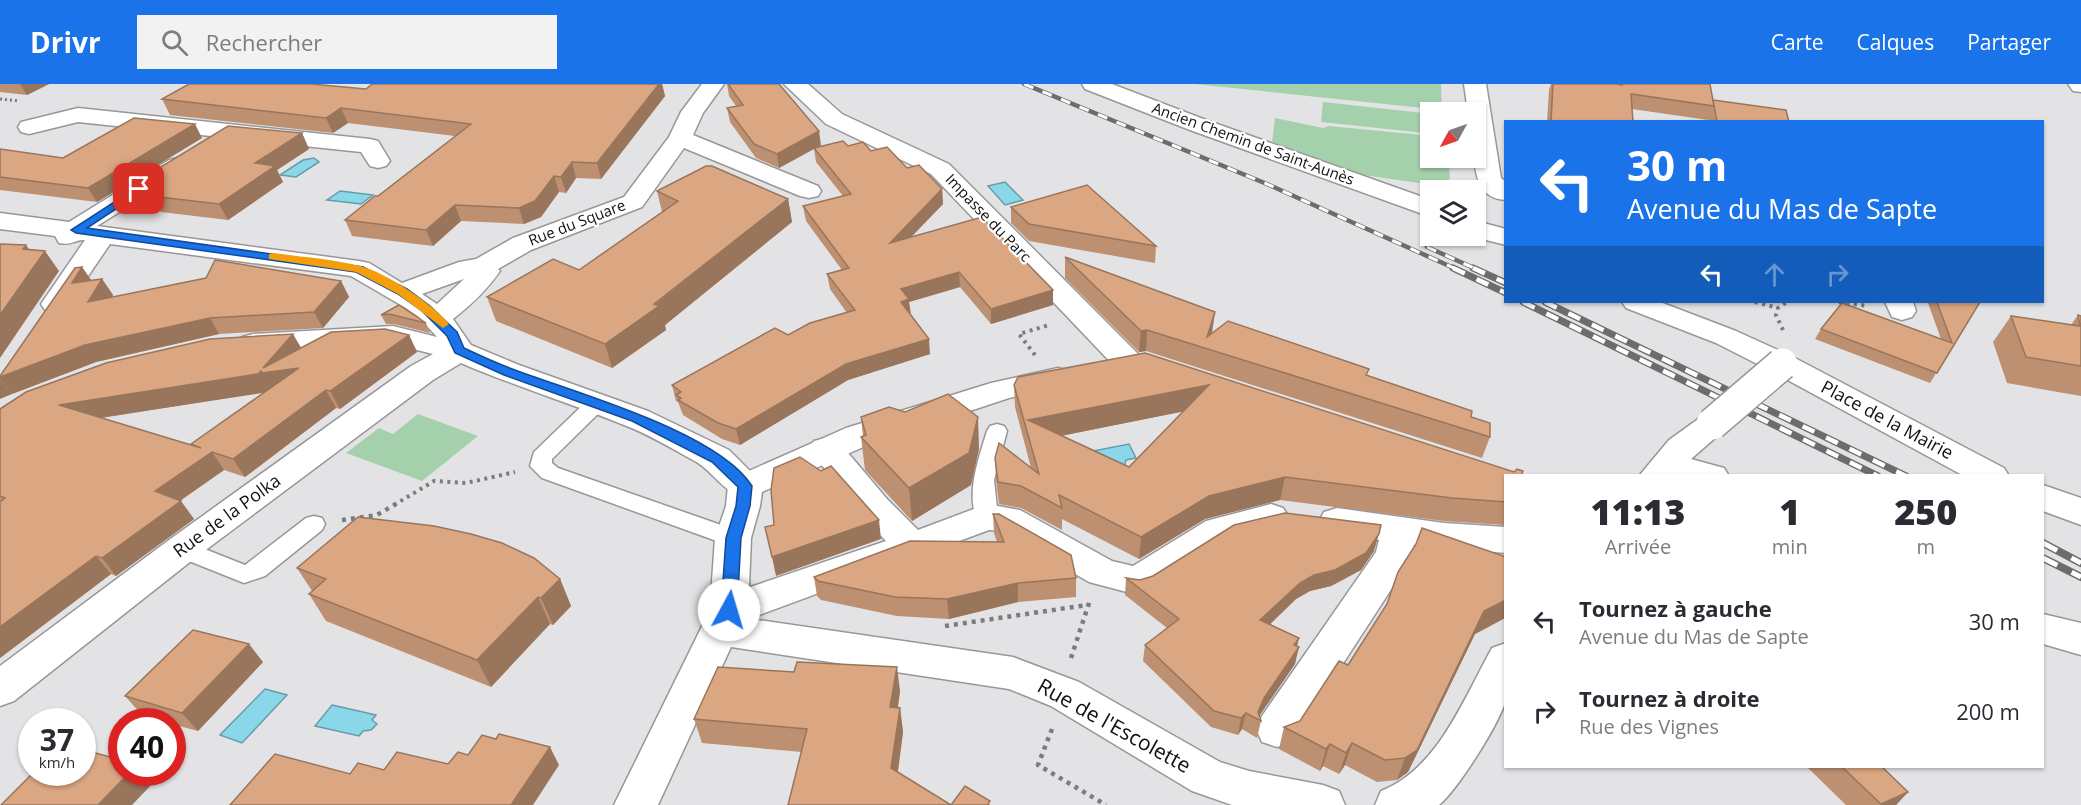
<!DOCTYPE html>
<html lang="fr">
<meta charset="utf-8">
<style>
body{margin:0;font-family:"Open Sans",sans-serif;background:#f2f2f3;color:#2b2b33;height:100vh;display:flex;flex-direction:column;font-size:22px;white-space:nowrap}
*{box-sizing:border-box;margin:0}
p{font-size:20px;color:#7c7c81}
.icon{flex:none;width:33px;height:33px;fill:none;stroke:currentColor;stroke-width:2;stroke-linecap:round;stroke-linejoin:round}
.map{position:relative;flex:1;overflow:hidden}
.drawer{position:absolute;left:1504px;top:390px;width:540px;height:294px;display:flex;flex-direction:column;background:#fff;border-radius:0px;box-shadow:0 2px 4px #0004}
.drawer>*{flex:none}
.hud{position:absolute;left:1504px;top:36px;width:540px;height:183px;border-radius:0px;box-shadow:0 2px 4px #0004;background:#1a73e8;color:#fff;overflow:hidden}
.needle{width:39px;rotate:230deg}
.tools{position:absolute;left:1420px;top:18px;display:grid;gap:12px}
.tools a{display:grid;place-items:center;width:66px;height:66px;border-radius:0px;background:#fff;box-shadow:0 2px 4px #0004;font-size:30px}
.speed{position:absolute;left:18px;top:624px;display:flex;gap:12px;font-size:30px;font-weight:700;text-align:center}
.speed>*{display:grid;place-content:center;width:78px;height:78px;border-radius:50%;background:#fff;box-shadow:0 2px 4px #0004;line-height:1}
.speed small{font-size:15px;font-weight:400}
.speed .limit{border:9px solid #d22;background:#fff;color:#111}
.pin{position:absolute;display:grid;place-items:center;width:51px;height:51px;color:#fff;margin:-26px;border-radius:12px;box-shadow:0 3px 9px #0006}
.me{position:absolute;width:66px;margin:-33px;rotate:6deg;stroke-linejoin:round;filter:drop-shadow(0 0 4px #0008)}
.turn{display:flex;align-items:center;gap:21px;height:126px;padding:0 24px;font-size:27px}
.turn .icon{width:78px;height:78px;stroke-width:2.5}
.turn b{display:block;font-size:42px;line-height:51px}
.lanes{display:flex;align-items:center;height:57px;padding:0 24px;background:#0003;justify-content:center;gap:30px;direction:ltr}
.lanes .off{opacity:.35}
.eta{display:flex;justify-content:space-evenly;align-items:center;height:102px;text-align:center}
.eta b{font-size:36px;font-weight:800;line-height:42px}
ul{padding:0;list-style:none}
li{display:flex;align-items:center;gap:18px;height:90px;padding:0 24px}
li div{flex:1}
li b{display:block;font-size:22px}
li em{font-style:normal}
header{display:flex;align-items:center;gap:36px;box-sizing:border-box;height:84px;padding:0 30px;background:#1a73e8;color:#fff}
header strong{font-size:28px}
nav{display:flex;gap:33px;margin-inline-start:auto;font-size:21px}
.search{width:420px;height:54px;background:#f2f2f3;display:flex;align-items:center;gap:15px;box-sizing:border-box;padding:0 21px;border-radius:0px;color:#7c7c81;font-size:22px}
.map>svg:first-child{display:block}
</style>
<header>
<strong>Drivr</strong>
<div class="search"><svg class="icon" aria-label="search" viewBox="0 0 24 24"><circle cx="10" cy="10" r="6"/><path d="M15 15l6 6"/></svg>Rechercher</div>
<nav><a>Carte</a><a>Calques</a><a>Partager</a></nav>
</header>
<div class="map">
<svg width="2081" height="721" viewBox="0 0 2081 721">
<rect width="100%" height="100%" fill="#e3e3e6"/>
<g fill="#a4d1ab">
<path d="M1195,0H1441L1442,26Z"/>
<path d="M1323,18L1423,29L1424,49L1321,38Z"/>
<path d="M1275,34L1323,44L1329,42L1422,51L1428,55L1427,75L1449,80L1450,95L1432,101L1350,89L1272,58Z"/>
<path d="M418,330L478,352L422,397L346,369L379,344L393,350Z"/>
</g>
<g fill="#8bd7ea" stroke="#669ca9" stroke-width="1.5">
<path d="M314,74L319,78L296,93L280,91L303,76Z"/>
<path d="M1005,98L1023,116L1005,121L988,102Z"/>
<path d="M340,107L373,111L361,120L327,116Z"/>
<path d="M1129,360L1136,374L1126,376L1124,383L1088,368Z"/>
<path d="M265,605L287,611L242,659L220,651Z"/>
<path d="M332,621L376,631L372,636L377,640L371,646L363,647L359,652L315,642Z"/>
</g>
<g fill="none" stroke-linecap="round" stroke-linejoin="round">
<g stroke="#97979a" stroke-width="3">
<g id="lane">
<path d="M597,313L604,314L607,319L604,324L552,375V379L558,384L741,448L744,454L741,460L733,462L725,460L542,394L530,382L534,368L590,314Z"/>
<path d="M997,340L1004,342L1007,347L994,396L998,433L995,439L987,441L979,439C964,412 979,374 987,347L990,342Z"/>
<path d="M314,432L322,434L325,440L322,446L265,492L244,499L174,471L170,465L174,459L182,456L245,481L306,434Z"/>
</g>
</g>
<g stroke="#97979a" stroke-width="3">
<g id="street">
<path d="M702,0H724L703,29L693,51L818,102L821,107L818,112L809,114L800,112L684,64L642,123L531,166L498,185L500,187C487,206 471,221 453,235L471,261L519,281L648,327L729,366L757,394L762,402L757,410C726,419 718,389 693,376C671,364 648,350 624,341C570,319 514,302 461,279L433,296L195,474L14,617L0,622V582L169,456L411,282L433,270L393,260L253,268L242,265L238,259L242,253L253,250L393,242L437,253L419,233L406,224L351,192L110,160L65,226L55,229L45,226L41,220L85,156C76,155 71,162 59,159L55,152L0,145V129L69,138L169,76L178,74L187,76L190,81L187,86L97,142L359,177L369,179L402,199L459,178L476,175L513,154L624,113L669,53L681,28ZM464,195L437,220L422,210Z"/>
<path d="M784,0H808L842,30L949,80L1140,272L1144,279L1140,286L1129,288L1118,286L931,90L826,40Z"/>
<path d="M1082,0H1112L1206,36L1431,116V133L1190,46L1085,5Z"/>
<path d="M1464,0H1486L1501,94L1506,98V116C1480,115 1476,94 1474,74H1476V28H1468Z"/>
<path d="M78,24L370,55L378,57L390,77L386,82L378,84L370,82L361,68L78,38L29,50L21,48L18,43L21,38Z"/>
<path d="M1476,137L1506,145V161L1470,152H1476Z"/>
<path d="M1622,218H1660L1736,247L1793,273L1797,280L1793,287L1782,289L1771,287L1716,259L1626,224Z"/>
<path d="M1885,218H1913L1916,227L1912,233L1902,236L1892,233Z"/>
<path d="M826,354L838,357L887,415L918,446L987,420L1020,426L1112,477L1133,482L1206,437L1271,420L1283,424L1289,433L1283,442L1230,456L1151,507L1138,511L1089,498L1000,447L989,446L743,537L729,541L715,537L710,526L715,515L886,457L863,433L809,365L814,357Z"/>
<path d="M1337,424L1444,439L1506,443V469L1414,461L1407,481L1292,658L1277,663L1262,658L1256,645L1262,632L1376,468L1379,456L1324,446L1319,437L1324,428Z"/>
</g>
</g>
<g stroke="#97979a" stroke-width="3">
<g id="secondary">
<path d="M2068,0H2081V8L2073,7Z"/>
<path d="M1782,271L1793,273L2004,384L2009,392H1964L1771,287L1767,280L1771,273Z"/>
<path d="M1058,284L1069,287L1073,294L1069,301L1009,314L870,360L762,408L760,422L751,454L748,526L744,534L1013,573L1079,598L1220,678L1249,687L1323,701L1339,707L1345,721H1232L1192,707L1051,622L1009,605L731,563L658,721H614L710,526L715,454L726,422L728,402L733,394L846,344L991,299Z"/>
<path d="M1712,329L1723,333L1728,340L1723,347L1691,375L1724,384L1729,392H1639L1669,356L1701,333Z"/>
<path d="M2043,401L2081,414V441L2043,427Z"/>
<path d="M2043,530L2081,539V571L2043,560Z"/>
<path d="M1506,559C1506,575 1510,600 1506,615C1500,639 1458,705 1439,721H1375L1381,707C1438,685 1464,614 1492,564Z"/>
</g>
</g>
<path stroke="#7c7c7e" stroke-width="3" stroke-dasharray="2 3" stroke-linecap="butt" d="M0,15L20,17"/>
<g stroke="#7c7c7e" stroke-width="4" stroke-dasharray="3 4.5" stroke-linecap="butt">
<path d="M1755,218L1778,224"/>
<path d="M1839,218L1868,222"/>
<path d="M1783,246L1776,231L1778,224L1787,218"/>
<path d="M1035,271L1019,250L1049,241"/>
<path d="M394,421L434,397L466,399L515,388"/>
</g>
<g stroke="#7c7c7e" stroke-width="4.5" stroke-dasharray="4 5" stroke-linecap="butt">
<path d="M342,436L377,431L396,420"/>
<path d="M945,542L1087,521"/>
<path d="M1071,574L1090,516"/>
<path d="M1052,645L1038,681L1106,721"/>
</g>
<use href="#lane" fill="#fff" fill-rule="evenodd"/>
<use href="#street" fill="#fff" fill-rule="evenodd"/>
<use href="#secondary" fill="#fff" fill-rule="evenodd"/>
<g stroke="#6c6c6e" stroke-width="4.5">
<g id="rail-far2">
<path d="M1024,0L1267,100L1456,185"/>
<path d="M1427,163L1476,185"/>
</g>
</g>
<g stroke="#6c6c6e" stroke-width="7">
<g id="rail-far1">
<path d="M1453,184L1506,209"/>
<path d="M1473,184L1506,199"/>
<path d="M1523,218L1878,392"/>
<path d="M1545,218L1906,392"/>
</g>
</g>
<g stroke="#6c6c6e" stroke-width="8">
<g id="rail">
<path d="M2043,459L2081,479"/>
<path d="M2043,474L2081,493"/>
</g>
</g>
<use href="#rail-far2" stroke="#fff" stroke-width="3" stroke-dasharray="10" stroke-linecap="butt"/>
<use href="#rail-far1" stroke="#fff" stroke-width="4.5" stroke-dasharray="13" stroke-linecap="butt"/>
<use href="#rail" stroke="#fff" stroke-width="5" stroke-dasharray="16" stroke-linecap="butt"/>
<g stroke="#97979a" stroke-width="34" stroke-linecap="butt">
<path id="secondary-bridge" d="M1712,340L1782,280"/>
</g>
<use href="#secondary-bridge" stroke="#fff" stroke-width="31"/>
</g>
<g fill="#bc9071" fill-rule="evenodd">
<path d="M0,0H49L27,11L0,8Z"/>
<path d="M372,0H662L665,12L601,95L576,94L566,109L559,108L541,133L524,140L461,137L433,162L352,152L345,136L378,112L455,52L348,39L333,49L170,31L162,15L366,5Z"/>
<path d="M727,0L821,61L818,63L848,62L871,67L907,84L942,105L943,120L911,153L1053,206V221L991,240L960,203L909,218L910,230L930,270L848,296L740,361L722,355L683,331L678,318L676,317L672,301L788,251L847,229L830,205L827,190L842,186L806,137L803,122L843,112L816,78L814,65L779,84L756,74L730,38L727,24L736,22L729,12Z"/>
<path d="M1551,0H1710L1713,17L1789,38H1709L1708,35V36L1632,25L1633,38H1547L1549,6Z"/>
<path d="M302,49L309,65L277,86L283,98L228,136L161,128L158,123L153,122L149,115L145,114L136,98Z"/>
<path d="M202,54L97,118L0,106V65L63,74Z"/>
<path d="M657,107L788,115L792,138L665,241L666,246L612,284L496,237L487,213L579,186L662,128Z"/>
<path d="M1011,123L1156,162L1155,179L1029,157L1011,139Z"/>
<path d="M1065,173L1212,249L1367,292L1471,333L1490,353L1482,374L1146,267L1139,268L1065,194Z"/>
<path d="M82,183L91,196L102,195L113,211L111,213L341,197L349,213L323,244L219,250L96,278L12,310L0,295V292Z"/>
<path d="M1929,218H1980L1930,299L1815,255L1821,245L1941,255L1928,219Z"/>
<path d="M399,221L426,239L430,249L394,240H386L381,231Z"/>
<path d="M2078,231L2081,232V312L2007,299L1993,258L2011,232L2071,241Z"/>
<path d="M409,251L417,268L340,325L336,324L245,393L224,386L180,417L194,435L116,492L111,490L0,574V325L301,264ZM264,308L191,361L102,334Z"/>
<path d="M1018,293L1514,388L1523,387L1506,392V438L1505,441L1444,437L1280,416L1205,435L1139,475L1062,435V446L1021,424L999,420L996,396L995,374L1031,384L1015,323L1014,301ZM1183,327L1129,383L1061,352Z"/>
<path d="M861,333L979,365L971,401L912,437L865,386L861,353L863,352Z"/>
<path d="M993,430L1076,494V513L1018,518L949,535L897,532L821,516L817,512L814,493L997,458L994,449Z"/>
<path d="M1374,467L1361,486L1331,502L1310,507L1296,515L1270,540L1299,554L1297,562L1295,580L1259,632L1261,637L1257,654L1242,645L1238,651L1211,643L1143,577L1145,561L1167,544L1125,511L1126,494L1140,496L1153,492Z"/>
<path d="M297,484L560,495L571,522L553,541L550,540L491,603L326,537L309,510L312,507Z"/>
<path d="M1505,534L1475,550L1408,688L1397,696L1377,698L1345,681L1339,690L1323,682L1320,687L1279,665L1284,643L1300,637L1348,581Z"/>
<path d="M263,578L198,647L172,640V638H165L141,630L125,612Z"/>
<path d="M794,588L900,607L898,624H900L903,648L898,688L951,721H991H788L802,668L702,659L694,635Z"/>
<path d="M1806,682H1881L1908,708L1896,721H1846Z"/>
</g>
<g fill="#99755c">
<path d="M20,0H49L27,11Z"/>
<path d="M659,0H662L665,12L601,95L597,79Z"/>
<path d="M341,24L348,39L333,49L326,34Z"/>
<path d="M195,40L202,54L97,118L88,104Z"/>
<path d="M819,47L821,61L779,84L777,70Z"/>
<path d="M302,49L309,65L277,86L283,98L228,136L219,120L255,79Z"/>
<path d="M572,78L576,94L566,109L561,93Z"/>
<path d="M554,92L559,108L541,133L524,140L519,124Z"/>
<path d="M942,105L943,120L891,174L890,159Z"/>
<path d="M788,115L792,138L665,241L666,246L612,284L605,260Z"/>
<path d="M455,121L461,137L433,162L426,146Z"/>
<path d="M26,161L38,178L45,167L59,187L0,274V231L23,165Z"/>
<path d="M82,183L93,199H72Z"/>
<path d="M959,188L960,203L909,218L911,230L901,218V205Z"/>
<path d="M102,195L113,211L99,234L88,218Z"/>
<path d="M341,197L349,213L323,244L314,228Z"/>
<path d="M1053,206V221L991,240V225Z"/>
<path d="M1215,228L1212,249L1207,253Z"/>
<path d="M210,234L219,250L96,278L12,310L0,295V293L85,261Z"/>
<path d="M1147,246L1146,267L1139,268L1141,247Z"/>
<path d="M293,250L303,267L299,284L269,308L72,338L59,321L263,284Z"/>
<path d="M409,251L417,268L340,325L330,307Z"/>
<path d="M929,255L930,270L848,296L740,361L736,345L846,280Z"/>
<path d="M0,295L12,310L0,315Z"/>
<path d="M1209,301L1206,323L1030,358L1028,336Z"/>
<path d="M326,306L336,324L245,393L233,375Z"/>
<path d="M978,333L979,365L971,401L912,437L909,404Z"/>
<path d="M212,368L224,386L168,425L155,407Z"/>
<path d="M1285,393L1280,416L1205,435L1139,475L1141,453L1209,412Z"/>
<path d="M181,417L194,435L116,492L102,474Z"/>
<path d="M879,436L881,455L776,492L772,473Z"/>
<path d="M1379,450L1374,467L1361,486L1331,502L1310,507L1296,515L1257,553L1260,536L1300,499Z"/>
<path d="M96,472L111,490L0,574V543Z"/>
<path d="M560,495L571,522L553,541L541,514Z"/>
<path d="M1018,499V518L949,535L947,515Z"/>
<path d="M538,513L550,540L491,603L477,576Z"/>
<path d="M1506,516V530L1505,534L1475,550L1408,688L1397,696L1405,674L1484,527Z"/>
<path d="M1299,554L1295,570L1299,563L1295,580L1260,631L1258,635V628L1264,614Z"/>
<path d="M249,560L263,578L198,647L182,629Z"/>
<path d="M897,583L900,607L894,647L890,623Z"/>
<path d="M900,624L903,648L895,708L891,684Z"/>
<path d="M1246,629L1242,645L1238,651L1241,634Z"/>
<path d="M1352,659L1345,681L1339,690L1346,669Z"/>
<path d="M1330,660L1323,682L1320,687L1326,665Z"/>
<path d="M550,663L559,681L533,721H511Z"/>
<path d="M130,688H145L154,698L132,721H98Z"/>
<path d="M1908,708L1896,721H1881V720Z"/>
</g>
<g fill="#dba783" stroke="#99755c" stroke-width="1.5" fill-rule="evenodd">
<path d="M189,0H311L366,5L372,0H659L597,79L572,78L561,93L554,92L535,117L519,124L455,121L426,146L345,136L375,112H378L471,40L341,24L326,34L162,15Z"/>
<path d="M728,0H779L819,47L777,70L754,60L727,24L743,21Z"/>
<path d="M1553,0H1616L1622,1V0H1710L1714,22L1631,10L1633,38H1551Z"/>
<path d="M1713,16L1786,26L1789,38H1717Z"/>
<path d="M134,34L195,40L88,104L0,93V65L63,74Z"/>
<path d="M228,42L302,49L255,79L275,82L219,120L151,112L158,107L144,106L153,100L136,98Z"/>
<path d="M843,57L848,62L863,58L871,67L887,63L907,84L919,81L942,105L890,159L982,133L1053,206L991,225L959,188L901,205L909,215L901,218L929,255L846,280L736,345L718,339L678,316L681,314L676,311L681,308L672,301L775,244L788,251L810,239L855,226L827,190L849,184L803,122L851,110L814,64Z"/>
<path d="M706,82H712L788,115L654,220L659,222L605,260L487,213L553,175L579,186L678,117L657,107Z"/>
<path d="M1087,101L1156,162L1029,140L1011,123Z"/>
<path d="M0,160L26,161L23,165L45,167L0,231Z"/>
<path d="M1065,173L1215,228L1207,253L1228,237L1369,285L1366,291L1472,327L1471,333L1490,339V353L1147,246L1141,247Z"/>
<path d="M215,176L341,197L314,228L210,234L85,261L0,293V292L75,184L82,183L72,199L102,195L88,218L206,194Z"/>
<path d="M1937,218H1980L1937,289L1821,245L1842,219L1952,259Z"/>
<path d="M399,221L426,239L389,230L381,231Z"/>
<path d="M2078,231L2081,232V282L2026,273L2011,232L2080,242Z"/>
<path d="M385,245L409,251L330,307L326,306L233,375L212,368L155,407L181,417L102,474L96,472L0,543V418L5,414L0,412V325L26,308L106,279L210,255L293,250L263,284L331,248ZM299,284L191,360L201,364L59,321L258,290L261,287L262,289Z"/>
<path d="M1145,269L1514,388L1517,385L1523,387L1521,392H1506V418L1452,414L1285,393L1209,412L1141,453L1059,411L1062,424L1021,402L998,398L995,374L999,359L1039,390L1014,301L1018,293ZM1209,301L1129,383L1028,336Z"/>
<path d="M948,310L978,333L969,369L909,404L861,353L866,351L861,333L889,323L905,328Z"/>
<path d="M800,373L821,387L831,382L879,436L772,473L765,443L774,441L771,406L774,384Z"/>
<path d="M1285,429L1381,441L1379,450L1366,469L1335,486L1314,491L1300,499L1260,536L1299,554L1294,561L1299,563L1264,614L1258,628L1261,637L1246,629L1241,634L1214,627L1145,561L1179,535L1126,494L1140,496L1153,492L1234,441Z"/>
<path d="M993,430H999L1071,471L1076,494L1018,499L947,515L895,513L818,497L814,493L910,457L1004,458Z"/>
<path d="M358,433L434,442L471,450L502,459L534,474L560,495L541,514L538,513L477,576L309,510L326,495L297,484Z"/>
<path d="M1422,444L1506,473V516L1484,527L1417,666L1405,674L1385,676L1352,659L1346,669L1330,660L1326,665L1284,643L1300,637L1339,577L1348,581L1387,520L1398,488L1416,460Z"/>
<path d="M193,546L249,560L182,629L125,612Z"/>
<path d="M797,578L897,583L890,623L900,624L891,684L951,721L965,702L990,717L988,720L989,721H788L807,645L694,635L718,583L794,588Z"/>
<path d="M499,650L550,663L511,721H230L275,670L350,690L358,679L384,686L397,668L448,680L458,668L468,671L482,651L496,655Z"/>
<path d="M84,666L122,676V688H130L98,721H1L34,688H82V668Z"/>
<path d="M1841,682H1881L1908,708L1881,720Z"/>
</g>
<path fill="#1a73e8" stroke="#114b97" stroke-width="1.5" d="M139,102L143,103V107L87,144L363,183L407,205L430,222L457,248L464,264C481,272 498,280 515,286C576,309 718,348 752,402L750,422L741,454L737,526L734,530L729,532L723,530L721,526L726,454L736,422L738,403L712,378L632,337L504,291L455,269L447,252L422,227L398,210L356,188L76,149L71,146Z"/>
<path fill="#f59e0b" d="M273,169C302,173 332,175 360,182C385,188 433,220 449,240L443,244L398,210L356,188L269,175V170Z"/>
<g text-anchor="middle" stroke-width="4.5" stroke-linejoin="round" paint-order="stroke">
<g font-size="15" fill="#111112" stroke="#fff">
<text transform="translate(1253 60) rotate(20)" y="5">Ancien Chemin de Saint-Aunès</text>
<text transform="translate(988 134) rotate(46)" y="5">Impasse du Parc</text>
<text transform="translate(577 139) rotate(-21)" y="5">Rue du Square</text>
</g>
<g font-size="18" fill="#111112" stroke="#fff">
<text transform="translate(1887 336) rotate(28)" y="6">Place de la Mairie</text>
<text transform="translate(227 432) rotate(-36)" y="6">Rue de la Polka</text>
</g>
<g font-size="21" fill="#111112" stroke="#fff">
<text transform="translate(1114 642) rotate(29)" y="7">Rue de l'Escolette</text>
</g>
</g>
</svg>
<div class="tools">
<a><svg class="needle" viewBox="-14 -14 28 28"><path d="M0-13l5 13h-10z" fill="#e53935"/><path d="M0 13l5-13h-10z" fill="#7c7c81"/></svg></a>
<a><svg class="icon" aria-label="layers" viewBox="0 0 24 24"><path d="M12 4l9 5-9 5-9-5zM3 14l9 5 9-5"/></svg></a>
</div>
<div class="speed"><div>37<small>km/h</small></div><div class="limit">40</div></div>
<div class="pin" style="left:139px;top:105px;background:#d93025"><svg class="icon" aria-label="arrive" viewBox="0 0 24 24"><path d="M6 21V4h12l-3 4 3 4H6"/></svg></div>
<svg class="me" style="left:729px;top:526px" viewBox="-20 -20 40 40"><circle r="19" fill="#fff"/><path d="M0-13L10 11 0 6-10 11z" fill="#1a73e8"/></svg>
<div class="hud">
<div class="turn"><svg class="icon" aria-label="left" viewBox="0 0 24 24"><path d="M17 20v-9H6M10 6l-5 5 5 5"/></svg><div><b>30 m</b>Avenue du Mas de Sapte</div></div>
<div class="lanes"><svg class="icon" aria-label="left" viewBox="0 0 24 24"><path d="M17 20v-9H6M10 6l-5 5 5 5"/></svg><svg class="icon off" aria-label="ahead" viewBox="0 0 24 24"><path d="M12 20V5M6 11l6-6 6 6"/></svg><svg class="icon off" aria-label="right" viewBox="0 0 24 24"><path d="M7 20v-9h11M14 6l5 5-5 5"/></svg></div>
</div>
<section class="drawer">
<div class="eta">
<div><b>11:13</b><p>Arrivée</p></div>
<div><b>1</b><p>min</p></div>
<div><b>250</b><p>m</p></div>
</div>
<ul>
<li><svg class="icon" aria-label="left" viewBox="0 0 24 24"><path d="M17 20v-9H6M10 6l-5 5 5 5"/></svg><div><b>Tournez à gauche</b><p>Avenue du Mas de Sapte</p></div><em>30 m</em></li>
<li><svg class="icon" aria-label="right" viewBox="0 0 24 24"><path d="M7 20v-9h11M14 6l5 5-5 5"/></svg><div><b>Tournez à droite</b><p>Rue des Vignes</p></div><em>200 m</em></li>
</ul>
</section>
</div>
